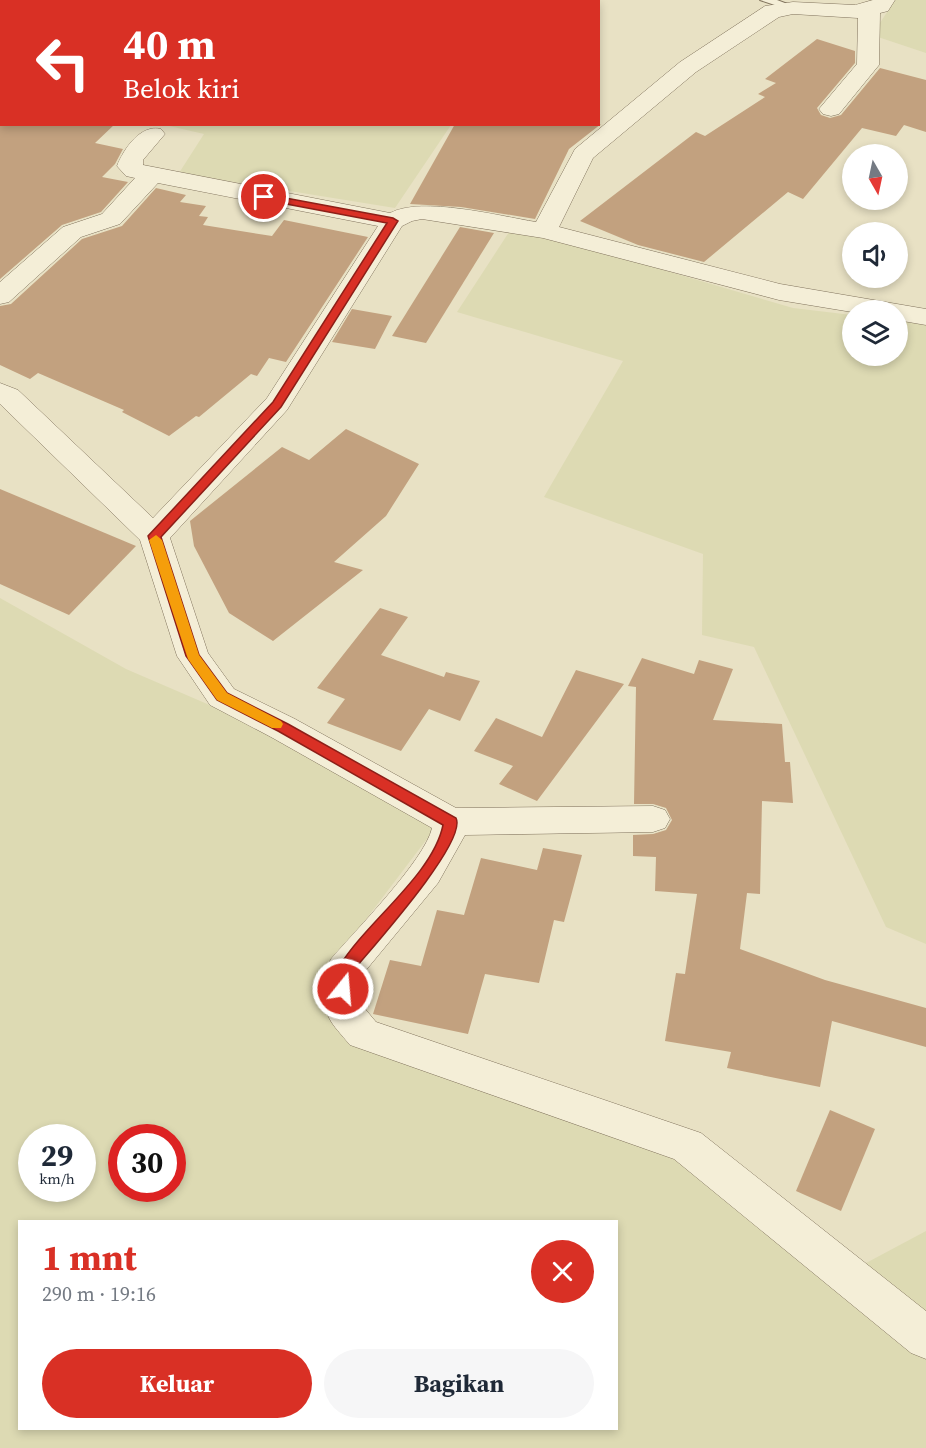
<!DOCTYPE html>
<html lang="id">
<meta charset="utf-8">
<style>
body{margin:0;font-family:"Source Serif 4",serif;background:#f6f6f7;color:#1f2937;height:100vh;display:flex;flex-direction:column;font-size:22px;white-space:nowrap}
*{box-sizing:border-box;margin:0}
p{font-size:20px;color:#747a83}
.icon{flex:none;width:33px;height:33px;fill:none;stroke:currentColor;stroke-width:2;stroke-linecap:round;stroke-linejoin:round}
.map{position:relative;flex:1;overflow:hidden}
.panel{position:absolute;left:18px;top:1220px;width:600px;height:210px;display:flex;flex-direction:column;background:#fff;border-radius:0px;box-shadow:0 3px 9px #0003}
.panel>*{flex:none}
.guide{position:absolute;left:0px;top:0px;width:600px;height:126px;box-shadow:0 3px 9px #0003;background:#d93025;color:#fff;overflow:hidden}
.needle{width:39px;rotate:171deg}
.tools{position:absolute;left:842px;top:144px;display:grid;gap:12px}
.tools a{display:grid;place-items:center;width:66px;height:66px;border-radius:50%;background:#fff;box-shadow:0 3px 9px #0003;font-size:30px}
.speed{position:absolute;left:18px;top:1124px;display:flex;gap:12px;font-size:30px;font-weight:700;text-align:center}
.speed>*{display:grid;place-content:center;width:78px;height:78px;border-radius:50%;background:#fff;box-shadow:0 3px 9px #0003;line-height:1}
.speed small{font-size:15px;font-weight:400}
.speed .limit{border:9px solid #d22;background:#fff;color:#111}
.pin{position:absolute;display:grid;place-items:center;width:51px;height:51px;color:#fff;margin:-26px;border:3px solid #fff;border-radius:50%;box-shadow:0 2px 6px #0007}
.me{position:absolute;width:66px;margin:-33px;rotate:17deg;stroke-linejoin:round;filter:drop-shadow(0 0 4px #0008)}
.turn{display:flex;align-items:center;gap:21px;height:126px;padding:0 24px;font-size:27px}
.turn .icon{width:78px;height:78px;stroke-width:2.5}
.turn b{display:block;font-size:42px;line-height:51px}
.round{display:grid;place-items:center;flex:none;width:63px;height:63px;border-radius:32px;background:#f6f6f7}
.head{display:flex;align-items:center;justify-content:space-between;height:102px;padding:0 24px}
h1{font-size:36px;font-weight:700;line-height:45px;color:#d93025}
.button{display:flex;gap:12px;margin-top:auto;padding:12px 24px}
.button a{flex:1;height:69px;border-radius:36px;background:#d93025;color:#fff;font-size:24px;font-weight:700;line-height:69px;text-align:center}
.button a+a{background:#f6f6f7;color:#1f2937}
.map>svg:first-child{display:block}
</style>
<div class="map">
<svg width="926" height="1448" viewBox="0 0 926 1448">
<rect width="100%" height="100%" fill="#e8e1c4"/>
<g fill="#dddab3" fill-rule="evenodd">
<path d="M895,0H926V53L872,35Z"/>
<path d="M165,125H451L395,208L179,173L204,134Z"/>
<path d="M513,226L793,308L852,315V356H897V320L926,324V944L886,927L754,647L702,635L703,554L544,497L623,361L457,312Z"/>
<path d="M0,598L126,669L419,795L433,831L313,989L370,1048L717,1159L838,1278L926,1231V1448H0ZM32,1137H82V1188H32ZM122,1137H172V1188H122ZM20,1221H616V1428H20Z"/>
</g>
<g fill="#c2a17f">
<path d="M817,39L855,51V63L817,108L821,115L830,118L841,115L880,68L926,80V132L904,125L896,136L862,128L803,199L788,192L704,262L638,245L580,221L696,132L705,136L765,97L758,94L776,83L765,79Z"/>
<path d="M0,124H115L95,143L123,149L115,164L102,177L128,182L101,212L62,225L0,279Z"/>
<path d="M455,124H601L569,149L535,219L461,207L410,204Z"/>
<path d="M156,188L186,195L180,202L206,206L199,216L208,217L203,225L272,236L284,220L368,237L286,362L269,358L257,376L251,374L199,417L196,416L169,436L122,412L124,410L38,373L30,379L0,365V306L11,304L82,239L122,226Z"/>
<path d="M460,227L494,233L426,343L392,336Z"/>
<path d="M352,309L392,316L375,349L332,342Z"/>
<path d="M346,429L419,464L386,516L334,562L363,570L273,641L229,613L194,546L190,521L282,447L309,460Z"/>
<path d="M0,489L136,546L69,615L0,584Z"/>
<path d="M380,608L408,617L381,655L444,677L446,672L480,681L460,721L429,709L401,751L327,723L345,699L317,688Z"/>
<path d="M642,658L694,674L699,660L733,669L713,720L782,724L785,762H790L793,803L762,801L760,894L747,893L740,949L825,980L926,1008V1047L832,1021L820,1087L727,1068L731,1052L665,1041L676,973L685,974L697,894L655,891L656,857L633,856V835L653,834L666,830L672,820L666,808L653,804H634L636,687L628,686Z"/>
<path d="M576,670L624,684L537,801L499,784L513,766L474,751L496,718L542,737Z"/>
<path d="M543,848L582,855L564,922L554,920L539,983L485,974L468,1034L373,1014L390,960L421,966L437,910L464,915L481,858L537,870Z"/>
<path d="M830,1110L875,1129L841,1211L796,1191Z"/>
</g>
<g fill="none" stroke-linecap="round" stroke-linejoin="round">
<g stroke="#81735d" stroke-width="2">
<path id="service" d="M760,0H777L798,8L793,11Z"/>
</g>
<g stroke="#81735d" stroke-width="1">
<path id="minor" d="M873,0H895L888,11L880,13L879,65L839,114L831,116L823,114L819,109L857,64L858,18L793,14L779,17L696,72L593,158L559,227L780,284L926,309V325L897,320V310L852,312L779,300L543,238L422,219L412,221L402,226L287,410L170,538L208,653L234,689L295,719L456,808L653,806L665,810L670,819L665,828L653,832L465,835L438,883L362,975L361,1004L376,1022L701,1133L926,1311V1359L911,1353L674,1159L350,1045C331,1022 323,1018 325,987C325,976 326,969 331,959C355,931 425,860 432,828L271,737L210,705L177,656L140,540L0,404V383L18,390L153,518L267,398L378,226L158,183L120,224L81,237L9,302L0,304V282L63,227L102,214L135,178L126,176L117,166C124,148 141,124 161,129L165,134L143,160V165L390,213C422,196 499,216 536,222L575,149L680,62L765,6L793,2L855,5Z"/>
</g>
<use href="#service" fill="#f4eed7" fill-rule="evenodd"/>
<use href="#minor" fill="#f4eed7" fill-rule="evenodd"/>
</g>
<path fill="#d93025" stroke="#8d1f18" stroke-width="1.5" d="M264,194L393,218L398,221L281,407L161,537L199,655L227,693L288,724L456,818C468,842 370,950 352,972L348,994L343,996L338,994C334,987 334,973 339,967C365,923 433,875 443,825L278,731L217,700L186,656L148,536L273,402L387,223L260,199L259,197Z"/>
<path fill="#f59e0b" d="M156,535L162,540L199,655L227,693L281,721L283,724L281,728H272L217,700L188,659L149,540Z"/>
</svg>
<div class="tools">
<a><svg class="needle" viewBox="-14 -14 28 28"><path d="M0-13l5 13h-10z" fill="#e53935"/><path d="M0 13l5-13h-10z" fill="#747a83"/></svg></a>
<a><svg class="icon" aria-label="sound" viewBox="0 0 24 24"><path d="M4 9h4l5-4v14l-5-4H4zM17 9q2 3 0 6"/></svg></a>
<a><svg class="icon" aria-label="layers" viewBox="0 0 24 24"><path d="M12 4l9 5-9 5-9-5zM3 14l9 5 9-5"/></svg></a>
</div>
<div class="speed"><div>29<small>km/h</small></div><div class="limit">30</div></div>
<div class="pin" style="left:264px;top:197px;background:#d93025"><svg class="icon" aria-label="arrive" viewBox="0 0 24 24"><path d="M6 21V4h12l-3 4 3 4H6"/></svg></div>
<svg class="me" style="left:343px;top:989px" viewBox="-20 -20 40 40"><circle r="17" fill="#d93025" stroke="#fff" stroke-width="3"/><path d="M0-11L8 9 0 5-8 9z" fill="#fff"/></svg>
<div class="guide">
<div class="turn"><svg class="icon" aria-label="left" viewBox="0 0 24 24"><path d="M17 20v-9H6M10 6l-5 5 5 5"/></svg><div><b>40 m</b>Belok kiri</div></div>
</div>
<section class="panel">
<div class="head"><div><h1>1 mnt</h1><p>290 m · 19:16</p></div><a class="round" style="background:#d93025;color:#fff"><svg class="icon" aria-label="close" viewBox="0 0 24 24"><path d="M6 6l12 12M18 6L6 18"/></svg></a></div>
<div class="button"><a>Keluar</a><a>Bagikan</a></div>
</section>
</div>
